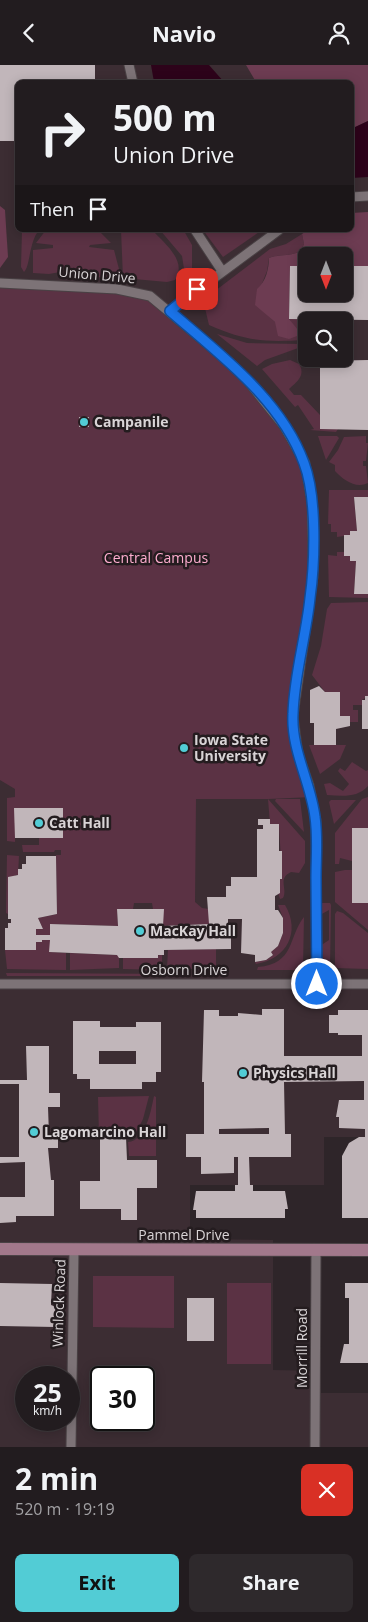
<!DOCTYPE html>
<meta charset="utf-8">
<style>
body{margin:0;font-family:"Open Sans",sans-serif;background:#2e292c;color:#f1f3f6;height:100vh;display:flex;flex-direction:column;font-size:19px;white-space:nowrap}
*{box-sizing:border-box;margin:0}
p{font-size:16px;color:#a2a1a4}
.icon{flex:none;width:28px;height:28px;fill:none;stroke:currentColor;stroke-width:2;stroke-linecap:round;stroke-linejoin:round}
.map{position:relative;height:1382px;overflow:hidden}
.details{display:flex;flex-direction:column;background:#221c1f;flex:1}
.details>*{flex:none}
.hud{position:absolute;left:15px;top:15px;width:339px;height:152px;border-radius:8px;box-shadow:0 2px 12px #0003,0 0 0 1px #3f3a3d;background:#221c1f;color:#f1f3f6;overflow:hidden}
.needle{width:32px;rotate:180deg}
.buttons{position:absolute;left:298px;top:182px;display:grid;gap:10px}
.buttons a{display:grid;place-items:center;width:55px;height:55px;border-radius:8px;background:#221c1f;box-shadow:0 2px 12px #0003,0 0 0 1px #3f3a3d;font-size:25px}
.speed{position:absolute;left:15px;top:1301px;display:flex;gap:10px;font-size:25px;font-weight:700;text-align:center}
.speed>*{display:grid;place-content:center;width:65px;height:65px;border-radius:50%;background:#221c1f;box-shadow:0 2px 12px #0003,0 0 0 1px #3f3a3d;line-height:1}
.speed small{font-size:12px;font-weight:400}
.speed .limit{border:2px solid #111;border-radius:8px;background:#fff;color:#111}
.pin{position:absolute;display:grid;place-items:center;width:42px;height:42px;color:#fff;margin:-21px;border-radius:10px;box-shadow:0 2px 8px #0006}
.me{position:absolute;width:55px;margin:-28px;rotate:0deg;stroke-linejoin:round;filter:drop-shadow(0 0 4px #0008)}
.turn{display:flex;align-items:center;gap:18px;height:105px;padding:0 15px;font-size:22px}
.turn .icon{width:65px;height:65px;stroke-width:2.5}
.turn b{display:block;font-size:35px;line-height:42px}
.then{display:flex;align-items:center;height:48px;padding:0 15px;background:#0003;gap:10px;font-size:19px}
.round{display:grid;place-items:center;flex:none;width:52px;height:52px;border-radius:8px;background:#2e292c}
.summary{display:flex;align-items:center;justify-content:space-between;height:85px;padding:0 15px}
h1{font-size:30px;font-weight:700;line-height:38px}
.button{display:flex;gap:10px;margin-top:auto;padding:10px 15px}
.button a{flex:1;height:58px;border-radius:8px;background:#52ccd5;color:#111;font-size:20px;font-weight:700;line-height:58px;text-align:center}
.button a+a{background:#2e292c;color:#f1f3f6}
header{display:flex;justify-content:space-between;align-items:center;height:65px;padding:0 15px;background:#221c1f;font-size:22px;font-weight:700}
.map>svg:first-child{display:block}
</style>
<header><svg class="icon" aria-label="back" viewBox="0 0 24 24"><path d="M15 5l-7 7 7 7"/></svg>Navio<svg class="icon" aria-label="person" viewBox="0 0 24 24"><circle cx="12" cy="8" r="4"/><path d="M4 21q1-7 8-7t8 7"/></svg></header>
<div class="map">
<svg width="368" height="1382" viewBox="0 0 368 1382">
<rect width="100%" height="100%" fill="#2e2529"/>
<path fill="#3c2d33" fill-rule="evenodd" d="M0,0H368V1072H324V1120H190V1174L273,1175V1305L320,1306L321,1328H368V1382H0ZM18,18H351V165H18ZM306,191H344V229H306ZM306,256H344V294H306ZM26,1312H69V1355H26ZM101,1312H144V1355H101Z"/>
<g fill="#5b3244">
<path d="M22,165H39C29,177 30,202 24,207L21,202Z"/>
<path d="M46,165H98L111,178L90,180L89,182L114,185L119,204L118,213L93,212L77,204L67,203L60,207L49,209L33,208V185L53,183V180L36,178Z"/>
<path d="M121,165H152C164,178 188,196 175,215L167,217L123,213Z"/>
<path d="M160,165L184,166L192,180V211L185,210L182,191Z"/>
<path d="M203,165H262L223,192Z"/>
<path d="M302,169L304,179L301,186C289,192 278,189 269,193L267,206L261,221L262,245L275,257H291L289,254H332V256H306V275C265,277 248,277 209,260L204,239L207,232L270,184L286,179Z"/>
<path d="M0,218L145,228L228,296L284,361L310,420L313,512L293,651L312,732L268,734L305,776V798L299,808L291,807C277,814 288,823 283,833L280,834L278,828L280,814H282L279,760L270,759L268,734H196L195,837L202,843L209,844V859L163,861V844H153L152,838H134L133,844H117L118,861L50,859V870H36V864H43L38,853L57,849L56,790H61V785H55L54,787H23L22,780H39V773H63V743H15V777L7,776V733L15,732V724L0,715Z"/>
<path d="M217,269L247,278L302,279L301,282L265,295L257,301Z"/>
<path d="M290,295L299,299C306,310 297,317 289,324L294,330H301L320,350V364H338L336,367L310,365L314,364L298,340L295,342L262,304L272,299Z"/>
<path d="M318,371H337L339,373L326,395Z"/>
<path d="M366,371V378H368L366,396H363V401H366L368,418C356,424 343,415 335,406V400L329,397L338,385L344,372Z"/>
<path d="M329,425H368V432H354L357,466H351L350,470L337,472V467H331V459H328Z"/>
<path d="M337,487H344V491H350V496H356L354,529H368V533L329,532L328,490L337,491Z"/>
<path d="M368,537V631L362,635V640H353V645H358V657H350V651H340V627H325L312,610L321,581L327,544L331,538Z"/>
<path d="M309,680H346L340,694L320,709Z"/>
<path d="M352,697L366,706L368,705V721C357,733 343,731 327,730L324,719L330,718L343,726L349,719L338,706L340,703L345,706Z"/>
<path d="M368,732V763H352V796L340,793L339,799H335V768L362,734Z"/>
<path d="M276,734H300L304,767L275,736Z"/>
<path d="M331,735H356L334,759L329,737Z"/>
<path d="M7,790L19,791L18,810H15L8,849L6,848Z"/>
<path d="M345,805H352V838H368V865L335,837V807Z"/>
<path d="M320,838H330L331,840L330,904L322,903L320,881L329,875V845L320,850Z"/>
<path d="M278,840H285C301,867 287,894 256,899L255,897L266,895L273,890L271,887L278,881L283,868V853Z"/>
<path d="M337,846L343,848L368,868V904L335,903V849Z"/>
<path d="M304,852L303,903L296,905H257L258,902C295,899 288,872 304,852Z"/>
<path d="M42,875H50V887L66,888V905L7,904L5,885H36V877Z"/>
<path d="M216,884V905L167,903L168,885Z"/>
<path d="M70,888L119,890V903L70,905Z"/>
<path d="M162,890V905L123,904V893Z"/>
<path d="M6,908L185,909L184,911H7Z"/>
<path d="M149,1031L143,1054L135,1070L99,1071L98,1032Z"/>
<path d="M154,1031L156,1032V1091H129L128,1077C146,1076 151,1045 154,1031Z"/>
<path d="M93,1211H174V1263L93,1262Z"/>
<rect x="227" y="1218" width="44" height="81"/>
</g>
<g fill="#6d3c52">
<path d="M246,0H368V56L351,64V18L256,17Z"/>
<path d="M0,141L5,145L8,192L0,203Z"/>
<path d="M368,147V201H344V191H306V201H290L289,254L298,265L297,271L289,274L278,271L275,257L255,240L257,224C266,217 269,203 269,193C279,189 289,192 301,186L304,179L302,169L308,165H351V148Z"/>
</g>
<g fill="#2d031a">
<path d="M151,0H209L224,17H154Z"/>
<path d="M368,56V112L351,113V64Z"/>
</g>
<g fill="#c1b6ba" fill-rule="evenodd">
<path d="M0,0H95V18H18V76H0Z"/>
<path d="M290,201H306V229H344V201H368V255L289,254Z"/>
<path d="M368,295V365L320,364V296Z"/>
<rect x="79" y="352" width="10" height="10"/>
<path d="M354,432H368V529H354L356,496H350V491H344V470H350V466H357Z"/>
<path d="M319,621L325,627H340V651H350V661L336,664V680H314V658H310V625Z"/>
<path d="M365,631H368V664H362V635H365Z"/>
<path d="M14,743H63V773H15Z"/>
<path d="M258,754H270V759H279V786H282V814H280V828L275,831V845H278L283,853V868L278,881L271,887L273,890L266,895L255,897V890L241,888L242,854H228V859L231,858V884L164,885V890H158V893H119L117,890L49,887L50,875H42V877H36V885H5V863H8V858H11V854H8V812L18,810V804H22V799H26V791H56L57,849L38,853L43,864H36V870H50V859L118,861L117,844H164L163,861L209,859L207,832H226V821H231V812H257V764H263V760H258Z"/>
<rect x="352" y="763" width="16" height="75"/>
<path d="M262,944H284V991H362V970H338V968H329V950H338V945H368V1153H342V1091L349,1078L359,1072H365V1064L339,1063V1052H336L339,1035H364V1016L284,1017L285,1069H291V1092H249L250,1120H253V1126H285L288,1144H285V1153H196V1145H193L196,1126H235V1120H238V1092H234V1108L201,1109V1092H186V1069H204V1017H202L204,945H219V951H238V948L262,950ZM269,1063V1069H219V1064Z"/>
<path d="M73,956H100V962H136V957H161V1007H156V1017H142V1024H90V1014H77V1009H73ZM99,986H136V999H99Z"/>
<path d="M26,981H49V1028H60V1042H48L49,1070H58V1083H48L51,1115H54V1151H16V1157L0,1158V1132H25V1097L0,1098V1092H19V1019H0V1015H27Z"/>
<path d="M100,1072H126L127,1095H157V1123H137V1155H121V1144H80V1116H100Z"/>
<path d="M0,1218L52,1219L51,1240L56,1242L55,1262L0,1261Z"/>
<path d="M345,1218H368V1298H340L344,1279H349V1233H345Z"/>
<rect x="187" y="1233" width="27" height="43"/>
</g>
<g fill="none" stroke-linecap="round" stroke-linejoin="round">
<g stroke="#494144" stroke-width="11">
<g id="street">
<path d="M129,0L133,18"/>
<path d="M351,132L368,131"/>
<path d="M195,165L222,206"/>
<path d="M0,218L117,224L150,231L228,296L247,315L284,361L305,398L312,440L313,512L293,651L298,689L309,720L316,755L317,919"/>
<path d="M170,246L279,165"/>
<path d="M0,919H368"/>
<path d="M71,1382L74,1185"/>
<path d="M315,1382L316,1185"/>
</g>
</g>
<g stroke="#494144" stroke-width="14">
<path id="secondary" d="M0,1184L368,1185"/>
</g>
<use href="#street" stroke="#7d7377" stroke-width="9"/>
<use href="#secondary" stroke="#a2788b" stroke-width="12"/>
</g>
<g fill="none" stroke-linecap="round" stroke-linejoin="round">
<g stroke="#114b97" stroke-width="12">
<path id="route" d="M197,224L170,246C219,289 281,334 304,398C317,432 315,497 310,533C306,572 294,610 293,649C291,685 311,718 315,752C318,772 316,793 316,813C316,848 317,884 317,919"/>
</g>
<use href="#route" stroke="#1a73e8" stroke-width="9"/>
</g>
<g fill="#52ccd5" stroke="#241c1f" stroke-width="2">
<circle cx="84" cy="357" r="5"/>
<circle cx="184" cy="683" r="5"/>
<circle cx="39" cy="758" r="5"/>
<circle cx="140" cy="866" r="5"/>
<circle cx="243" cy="1008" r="5"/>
<circle cx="34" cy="1067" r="5"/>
</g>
<g text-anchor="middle" stroke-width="5" stroke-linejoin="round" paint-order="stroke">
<g font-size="14" fill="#d9d4d6" stroke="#241c1f">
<text transform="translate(97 210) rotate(5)" y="5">Union Drive</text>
<text x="184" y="910">Osborn Drive</text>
<text x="184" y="1175">Pammel Drive</text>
<text transform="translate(59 1238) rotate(-88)" y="5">Winlock Road</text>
<text transform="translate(302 1283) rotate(-90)" y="5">Morrill Road</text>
</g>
<g font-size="14" font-weight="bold" fill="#d9d4d6" stroke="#241c1f" text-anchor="start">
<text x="94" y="362">Campanile</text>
<text x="194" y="680">Iowa State<tspan x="194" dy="16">University</tspan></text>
<text x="49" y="763">Catt Hall</text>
<text x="150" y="871">MacKay Hall</text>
<text x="253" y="1013">Physics Hall</text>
<text x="44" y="1072">Lagomarcino Hall</text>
</g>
<g font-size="14" fill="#feadcf" stroke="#241c1f">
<text x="156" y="498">Central Campus</text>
</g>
</g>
</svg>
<div class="buttons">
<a><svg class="needle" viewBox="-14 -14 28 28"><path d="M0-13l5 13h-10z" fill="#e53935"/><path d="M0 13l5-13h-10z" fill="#a2a1a4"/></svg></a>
<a><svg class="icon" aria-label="search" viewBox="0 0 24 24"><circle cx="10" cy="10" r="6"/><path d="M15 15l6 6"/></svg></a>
</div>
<div class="speed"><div>25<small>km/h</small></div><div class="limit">30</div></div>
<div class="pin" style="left:197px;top:224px;background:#d93025"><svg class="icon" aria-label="arrive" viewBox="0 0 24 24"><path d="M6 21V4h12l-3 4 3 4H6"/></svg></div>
<svg class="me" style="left:317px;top:919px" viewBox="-20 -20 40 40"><circle r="17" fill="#1a73e8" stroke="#fff" stroke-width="3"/><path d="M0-11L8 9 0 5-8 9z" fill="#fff"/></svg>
<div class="hud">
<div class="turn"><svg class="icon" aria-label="right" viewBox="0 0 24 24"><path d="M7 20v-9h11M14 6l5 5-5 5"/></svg><div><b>500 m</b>Union Drive</div></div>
<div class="then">Then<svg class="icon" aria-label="arrive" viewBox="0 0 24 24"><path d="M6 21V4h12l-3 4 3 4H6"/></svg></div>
</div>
</div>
<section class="details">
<div class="summary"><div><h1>2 min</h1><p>520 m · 19:19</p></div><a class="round" style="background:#d93025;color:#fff"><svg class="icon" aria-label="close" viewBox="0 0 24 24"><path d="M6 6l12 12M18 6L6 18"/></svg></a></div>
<div class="button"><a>Exit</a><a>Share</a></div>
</section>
